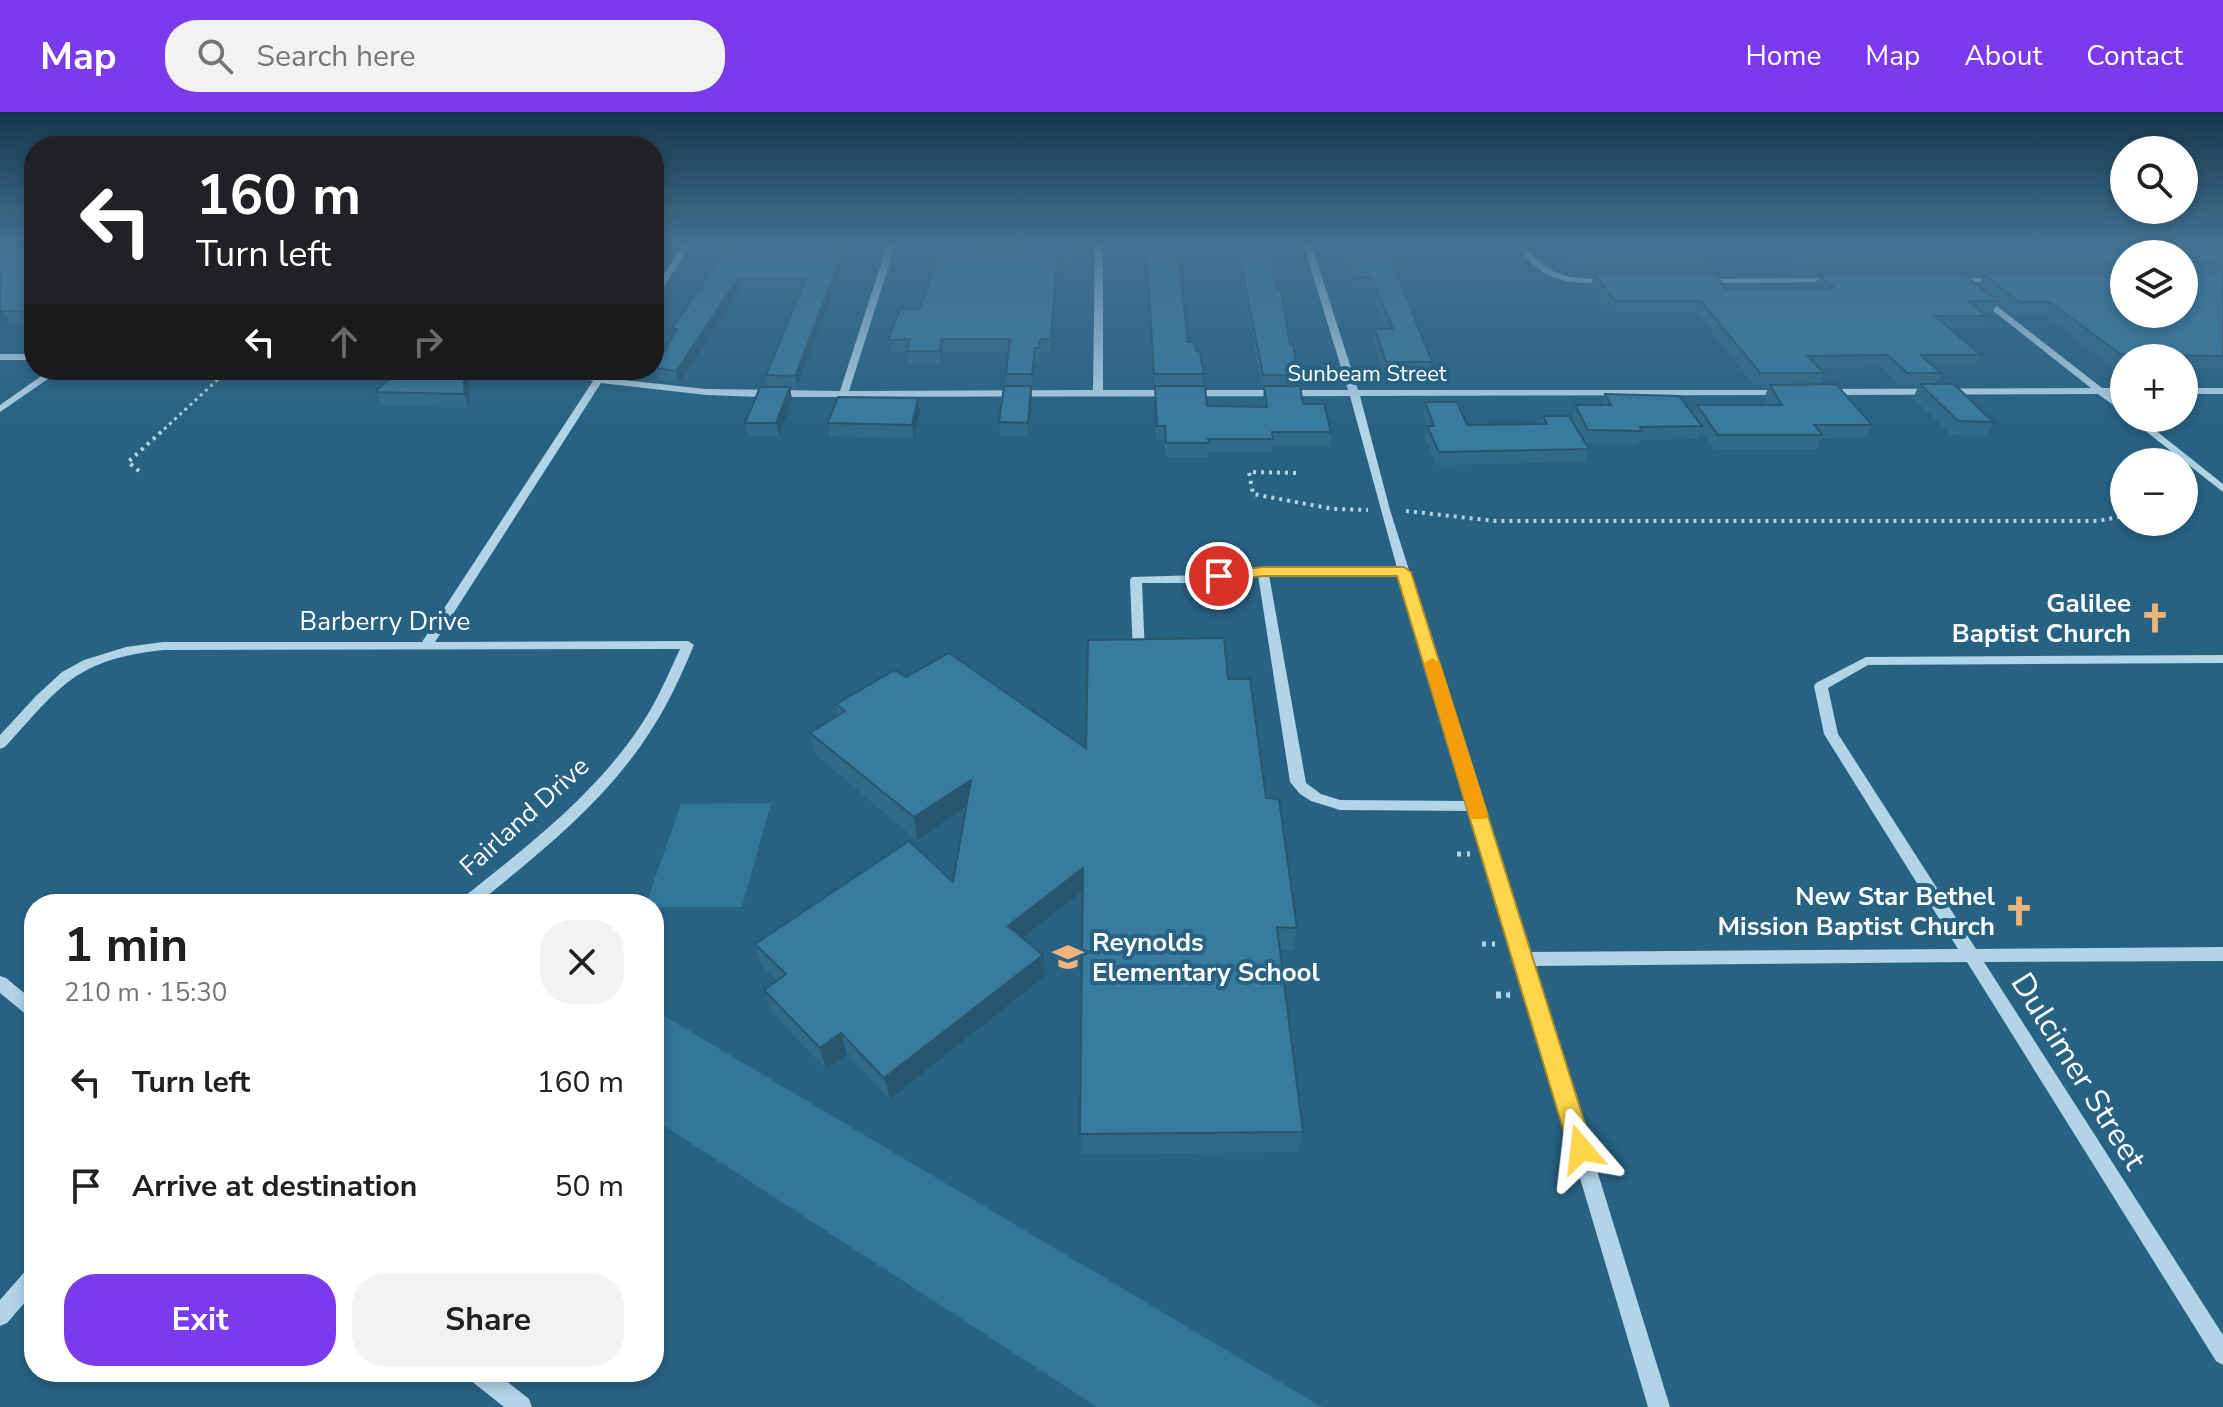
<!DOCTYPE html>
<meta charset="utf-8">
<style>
body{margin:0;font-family:"Nunito Sans",sans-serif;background:#f2f2f2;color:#202124;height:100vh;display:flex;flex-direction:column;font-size:30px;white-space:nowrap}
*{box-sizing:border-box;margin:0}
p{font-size:26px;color:#757577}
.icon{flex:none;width:44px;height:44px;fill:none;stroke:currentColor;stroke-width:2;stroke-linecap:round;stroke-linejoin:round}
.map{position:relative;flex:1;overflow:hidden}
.sheet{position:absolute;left:24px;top:782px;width:640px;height:488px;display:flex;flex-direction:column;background:#fff;border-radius:32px;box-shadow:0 4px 12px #0003}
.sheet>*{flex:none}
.top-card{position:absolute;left:24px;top:24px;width:640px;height:244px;border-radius:32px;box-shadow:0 4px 12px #0003;background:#202124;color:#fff;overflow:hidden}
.buttons{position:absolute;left:2110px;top:24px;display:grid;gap:16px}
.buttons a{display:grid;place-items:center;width:88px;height:88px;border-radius:50%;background:#fff;box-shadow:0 4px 12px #0003;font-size:40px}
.pin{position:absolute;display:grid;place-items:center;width:68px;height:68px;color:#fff;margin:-34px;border:4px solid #fff;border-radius:50%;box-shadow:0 2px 8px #0007}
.me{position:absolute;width:88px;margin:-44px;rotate:343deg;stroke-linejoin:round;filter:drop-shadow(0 0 6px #0008)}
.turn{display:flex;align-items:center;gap:28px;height:168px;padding:0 40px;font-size:36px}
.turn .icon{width:104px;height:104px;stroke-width:2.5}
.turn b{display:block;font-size:56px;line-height:68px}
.lanes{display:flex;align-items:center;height:76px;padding:0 40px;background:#0003;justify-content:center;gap:40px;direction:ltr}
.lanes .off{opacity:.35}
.round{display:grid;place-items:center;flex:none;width:84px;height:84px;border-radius:32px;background:#f2f2f2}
.headline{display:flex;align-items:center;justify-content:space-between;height:136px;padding:0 40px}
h1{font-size:48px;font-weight:700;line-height:60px}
.action{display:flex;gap:16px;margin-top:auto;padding:16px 40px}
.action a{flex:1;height:92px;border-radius:32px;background:#7c3aed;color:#fff;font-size:32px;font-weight:700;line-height:92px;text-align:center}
.action a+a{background:#f2f2f2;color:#202124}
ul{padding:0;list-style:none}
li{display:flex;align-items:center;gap:24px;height:104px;padding:0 40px}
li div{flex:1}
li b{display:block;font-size:30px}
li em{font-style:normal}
header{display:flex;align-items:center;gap:48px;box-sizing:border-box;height:112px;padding:0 40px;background:#7c3aed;color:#fff}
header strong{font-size:38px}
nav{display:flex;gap:44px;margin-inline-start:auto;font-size:28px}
.search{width:560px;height:72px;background:#f2f2f2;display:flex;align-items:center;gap:20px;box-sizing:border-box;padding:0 28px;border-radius:32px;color:#757577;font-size:30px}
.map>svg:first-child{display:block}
</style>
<header>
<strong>Map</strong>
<div class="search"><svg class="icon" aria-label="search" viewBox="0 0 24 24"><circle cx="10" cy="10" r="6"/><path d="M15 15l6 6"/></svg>Search here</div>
<nav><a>Home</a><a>Map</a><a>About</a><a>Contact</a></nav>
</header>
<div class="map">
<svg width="2223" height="1295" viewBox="0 0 2223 1295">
<rect width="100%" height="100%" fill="#286283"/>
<g fill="#33769a">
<path d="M771,691L742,795H654V792H646L681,692Z"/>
<path d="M654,898L1322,1295H1097L654,1007Z"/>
</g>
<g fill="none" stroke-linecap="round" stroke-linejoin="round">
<path stroke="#b1d4e7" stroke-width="3" stroke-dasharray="3 4" stroke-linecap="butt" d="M159,322L228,258"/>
<g stroke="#b1d4e7" stroke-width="4" stroke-dasharray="3 5" stroke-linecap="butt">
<path d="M139,359L128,350L161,320"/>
<path d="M1296,361L1249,360L1253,382L1333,397L1368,398"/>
<path d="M1406,399L1496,409H2098L2124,404"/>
</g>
<g stroke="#b1d4e7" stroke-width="5" stroke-dasharray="4 6" stroke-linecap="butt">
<path d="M1457,742H1470"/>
<path d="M1482,832H1495"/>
<path d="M1496,883H1510"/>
</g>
<path stroke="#b1d4e7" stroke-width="7" stroke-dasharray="5 8" stroke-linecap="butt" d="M1496,883H1510"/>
<g fill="#b1d4e7" fill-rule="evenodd">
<path d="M684,131H692L657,185L654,186V177Z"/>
<path d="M888,131H896L849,279L1093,278L1095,131H1103V278H1348L1303,131H1311L1358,278H1787V282L1784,283L1360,284L1390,398L1530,840L1958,837L1824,622L1814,574L1816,571L1866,545L2223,543V551L1868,553L1828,576L1838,622L1976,837L2223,835V849L1984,850L2223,1223V1253L2216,1249L1967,850L1534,854L1670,1295H1648L1471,699L1340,698L1311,689L1300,682L1290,670L1258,463L1201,471H1142L1145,543L1139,547L1133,543L1130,468L1132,465L1201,463L1263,455L1397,456L1350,284L762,285L706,283L601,271L435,530L688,529L694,533C682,561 670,589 653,615C609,687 541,740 477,792H458L460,788C526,735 594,684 641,613C657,589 668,563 680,537L163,538C74,548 61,574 5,635L0,637V623L36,584L62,560L84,548L126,535L163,530H422L593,269L559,258H574L596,264L600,258H610L605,266L706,277L840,279ZM1269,463H1399L1468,689L1340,688L1321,682L1306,671Z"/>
<path d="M1515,131H1523C1549,167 1571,167 1612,167L1616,169L1612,171C1565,171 1544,172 1515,131Z"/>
<path d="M1836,166L1840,168L1839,170L1700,171L1696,169L1700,167Z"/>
<path d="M1949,166H2000L2004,168L2000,170H1952L1948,168Z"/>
<path d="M1980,181L2102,276H2124V282H2110L2124,293V301L2098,282L1824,283L1819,280L1824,277L2091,276L1977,186V182Z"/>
<rect x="0" y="242" width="34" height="6"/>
<path d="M50,258H61L0,300V293Z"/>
<rect x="2184" y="276" width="39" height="6"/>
<path d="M2129,306H2140L2223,372V380Z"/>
<path d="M0,864L6,866L34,889V906L28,904L0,881Z"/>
<path d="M34,1154V1180L7,1211L0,1214V1188L27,1157Z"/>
<path d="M467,1260H495L529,1287L532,1295H504L470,1268Z"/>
</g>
</g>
<g fill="#316a89" fill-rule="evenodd">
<path d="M0,131H34V211L10,210L0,217Z"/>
<path d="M852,131L797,275H790L792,288L779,324H748L745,311L768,275L766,263L801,177L741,178L679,271L658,268L655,256L674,223L672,217L712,158Z"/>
<path d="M925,131L1027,133V131H1075L1073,158H1057L1051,239L1040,240L1039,249H1035L1033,275H1031L1032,288L1028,324H1000L999,310L1006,274V262L1008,240H943L941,252H908L907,240H890L888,228L920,197L939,141H926Z"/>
<path d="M1145,131H1184V140H1178L1188,230L1196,239L1203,262V274L1207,294L1264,295L1263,287L1264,275H1262L1234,131H1281L1280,140H1270L1276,177L1298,263L1297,274L1303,292L1331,320L1329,334H1272V340H1208V345H1166L1164,328H1156L1155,275Z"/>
<path d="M1335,131H1385L1432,250L1430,263L1384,262L1373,230L1375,217H1386L1370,177H1353Z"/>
<path d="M1559,131H1687L1705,153L1702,162L1726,177H1817L1814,174L1819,164H1804L1771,131H2223V256H2184V246H2124V255H2112L2043,202H2012L1998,190L1992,201H1984L1987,204L1981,216H1949L1981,243L1974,255H1934L1941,261L1935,272L1993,310L1986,324L1951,323L1913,286L1919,273L1901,274L1882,255L1820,256L1824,261L1820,273L1872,313L1866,326H1821L1817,337H1713L1701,319L1697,327L1639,328L1638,332L1585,331L1589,337L1585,350L1437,353L1425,326L1427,315L1423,303L1425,290L1467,313L1540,312L1543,304L1577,317L1572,305L1575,293H1601L1605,282L1693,303L1697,293H1768L1764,286L1769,274H1755L1697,201H1611L1591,174L1594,163H1583ZM2124,142L2184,202H2124ZM1965,164H1983L1978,174Z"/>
<path d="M508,258H545L543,260H509Z"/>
<path d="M470,268L469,296L381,294L375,280Z"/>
<path d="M918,286L920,300L914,327L830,324L828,311Z"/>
<path d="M906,565L1086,636L1228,567L1266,686L1297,816L1294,838L1280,837L1303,1020L1298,1040L1081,1042L1083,779L1023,826L1043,843L1045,864L890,987L847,942L826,957L772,900L764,878L777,869L762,854L755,832L953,770L966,695L917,728L816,643L810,621L839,603L836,592Z"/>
</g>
<g fill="#28566f">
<path d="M847,131H852L797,275L795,264Z"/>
<path d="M1057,146V158L1051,239V227Z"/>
<path d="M738,167L741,178L679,271L676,259Z"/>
<path d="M3,199L10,210L0,217V201Z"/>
<path d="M942,227L943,240L941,252L940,239Z"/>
<path d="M1035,236V249L1033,275L1032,262Z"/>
<path d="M464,258H466L470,268L469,296L464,282Z"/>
<path d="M1031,274L1032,288L1028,324V311Z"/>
<path d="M790,275L792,288L779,324L776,311Z"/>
<path d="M918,286L920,300L914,327L912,313Z"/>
<path d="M971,668L973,690L917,728L914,705Z"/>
<path d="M1083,756L1084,778L1010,836L1008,814Z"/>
<path d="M1043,843L1045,864L890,987L884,966Z"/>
<path d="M841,921L847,942L826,957L820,936Z"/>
</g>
<g fill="#397b9f" stroke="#28566f" stroke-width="2">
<path d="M30,131H34V200L3,199L0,201V136H28Z"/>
<path d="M728,131H847L795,264L766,263L806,167H738L676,259L655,256L677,217H672L712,158Z"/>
<path d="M942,131L1027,133V131H1074L1073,146H1057L1051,227H1040L1039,236H1035L1032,262H1006L1010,227H942L940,239H907L910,227L888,228L900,197H920Z"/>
<path d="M1146,131H1177L1188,230H1195L1196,239H1200L1203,262H1154Z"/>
<path d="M1237,131H1268L1276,177H1281L1290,232H1293L1298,263H1263Z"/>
<path d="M1341,131H1385L1432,250H1386L1375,217H1393L1371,165H1354Z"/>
<path d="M1570,131H1687L1705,153H1586Z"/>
<path d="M1787,131H2223V151L2191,150L2188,157L2191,160H2223V244L2120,242L2050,190H2019L1983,162L2124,161V202H2184V142H2124V152H1809Z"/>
<path d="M1595,162H1714L1726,177L1834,176L1819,162H1963L1998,189H1969L1987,204H1935L1981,243H1921L1941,261H1907L1888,243L1808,244L1824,261H1760L1701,189H1615Z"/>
<path d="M399,258H464V282L375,280Z"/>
<path d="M1836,272L1872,313H1814L1823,323H1718L1697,293H1782L1770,273Z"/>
<path d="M1920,272H1954L1993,310L1958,309Z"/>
<path d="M1004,274H1031L1028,311L999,310Z"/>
<path d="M1155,274H1205L1207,294L1267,295L1264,274H1300L1303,292H1324L1331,320H1272L1273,327H1208L1209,331H1166L1165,314H1157Z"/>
<path d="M760,275H790L776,311H745Z"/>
<path d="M1605,282L1679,284L1702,314L1640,315L1642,319L1588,318L1575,293H1611Z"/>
<path d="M838,285L918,286L912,313L828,311Z"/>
<path d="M1425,290H1457L1467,313L1547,312L1543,304H1569L1589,337L1439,340L1427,314H1434Z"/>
<path d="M1224,526L1228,567H1250L1266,686L1279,687L1297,816L1277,815L1303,1020L1080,1022L1083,756L1008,814L1043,843L884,966L841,921L820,936L764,878L786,862L755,832L909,729L953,770L971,668L914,705L810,621L845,599L836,592L895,558L906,565L949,541L1086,636L1088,528Z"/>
</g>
<linearGradient id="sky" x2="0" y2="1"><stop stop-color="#163648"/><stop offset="0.42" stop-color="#427193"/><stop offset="1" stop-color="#427193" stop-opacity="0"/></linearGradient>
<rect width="2223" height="312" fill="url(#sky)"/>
<path fill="#ffd54a" stroke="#a68a30" stroke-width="2" d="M1263,455H1404L1411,460L1593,1037L1590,1045L1581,1048L1573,1045L1569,1037L1397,464H1263L1219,469L1212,464L1219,460Z"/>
<path fill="#f59e0b" d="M1432,546L1440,551L1488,702L1486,707H1472L1469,702L1424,551Z"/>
<defs>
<g id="church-bare" transform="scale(2.4)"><path d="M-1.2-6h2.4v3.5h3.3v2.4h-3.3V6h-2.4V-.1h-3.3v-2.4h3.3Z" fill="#eeb478" stroke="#286283" stroke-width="2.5" paint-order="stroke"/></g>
<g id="school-bare" transform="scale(2.4)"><path d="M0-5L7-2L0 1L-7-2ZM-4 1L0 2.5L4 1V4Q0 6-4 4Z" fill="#eeb478" stroke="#286283" stroke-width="2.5" paint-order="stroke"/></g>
</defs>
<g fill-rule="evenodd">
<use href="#church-bare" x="2155" y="506"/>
<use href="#church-bare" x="2019" y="799"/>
<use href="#school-bare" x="1068" y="845"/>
</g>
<g text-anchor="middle" stroke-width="8" stroke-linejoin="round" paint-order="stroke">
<g font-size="22" fill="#fff" stroke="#286283">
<text x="1367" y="269">Sunbeam Street</text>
</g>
<g font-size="26" font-weight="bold" fill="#fff" stroke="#286283" text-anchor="end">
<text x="2131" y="500">Galilee<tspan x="2131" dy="30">Baptist Church</tspan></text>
<text x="1995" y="793">New Star Bethel<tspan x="1995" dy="30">Mission Baptist Church</tspan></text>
<text x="1092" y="839" text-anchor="start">Reynolds<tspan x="1092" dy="30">Elementary School</tspan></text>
</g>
<g font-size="26" fill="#fff" stroke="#286283">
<text x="385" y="518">Barberry Drive</text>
<text transform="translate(524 704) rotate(-42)" y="9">Fairland Drive</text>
</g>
<g font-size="32" fill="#fff" stroke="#286283">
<text transform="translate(2079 959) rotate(58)" y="11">Dulcimer Street</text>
</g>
</g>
</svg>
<div class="buttons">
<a><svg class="icon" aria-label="search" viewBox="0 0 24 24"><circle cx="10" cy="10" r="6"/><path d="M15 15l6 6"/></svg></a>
<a><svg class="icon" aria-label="layers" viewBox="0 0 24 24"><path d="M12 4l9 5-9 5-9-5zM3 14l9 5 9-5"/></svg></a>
<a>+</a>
<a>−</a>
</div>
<div class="pin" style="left:1219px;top:464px;background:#d93025"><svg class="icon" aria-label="arrive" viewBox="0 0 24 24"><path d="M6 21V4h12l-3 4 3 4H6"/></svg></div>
<svg class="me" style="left:1581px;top:1037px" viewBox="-20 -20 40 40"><path d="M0-17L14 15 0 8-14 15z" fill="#ffd54a" stroke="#fff" stroke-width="4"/></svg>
<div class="top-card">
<div class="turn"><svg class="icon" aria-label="left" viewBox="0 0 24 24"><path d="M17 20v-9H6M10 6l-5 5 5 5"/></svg><div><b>160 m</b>Turn left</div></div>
<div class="lanes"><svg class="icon" aria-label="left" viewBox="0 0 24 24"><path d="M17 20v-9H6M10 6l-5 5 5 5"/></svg><svg class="icon off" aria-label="ahead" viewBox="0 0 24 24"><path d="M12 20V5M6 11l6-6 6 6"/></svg><svg class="icon off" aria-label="right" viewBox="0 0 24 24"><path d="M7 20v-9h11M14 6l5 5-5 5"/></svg></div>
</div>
<section class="sheet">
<div class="headline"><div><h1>1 min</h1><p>210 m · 15:30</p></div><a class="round"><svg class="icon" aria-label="close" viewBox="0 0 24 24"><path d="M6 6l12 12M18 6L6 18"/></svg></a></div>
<ul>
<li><svg class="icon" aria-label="left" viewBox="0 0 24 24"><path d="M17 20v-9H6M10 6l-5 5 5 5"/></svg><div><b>Turn left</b></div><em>160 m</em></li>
<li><svg class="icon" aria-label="arrive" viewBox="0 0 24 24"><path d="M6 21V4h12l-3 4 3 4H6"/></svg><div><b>Arrive at destination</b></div><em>50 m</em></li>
</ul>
<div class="action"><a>Exit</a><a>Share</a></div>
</section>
</div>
